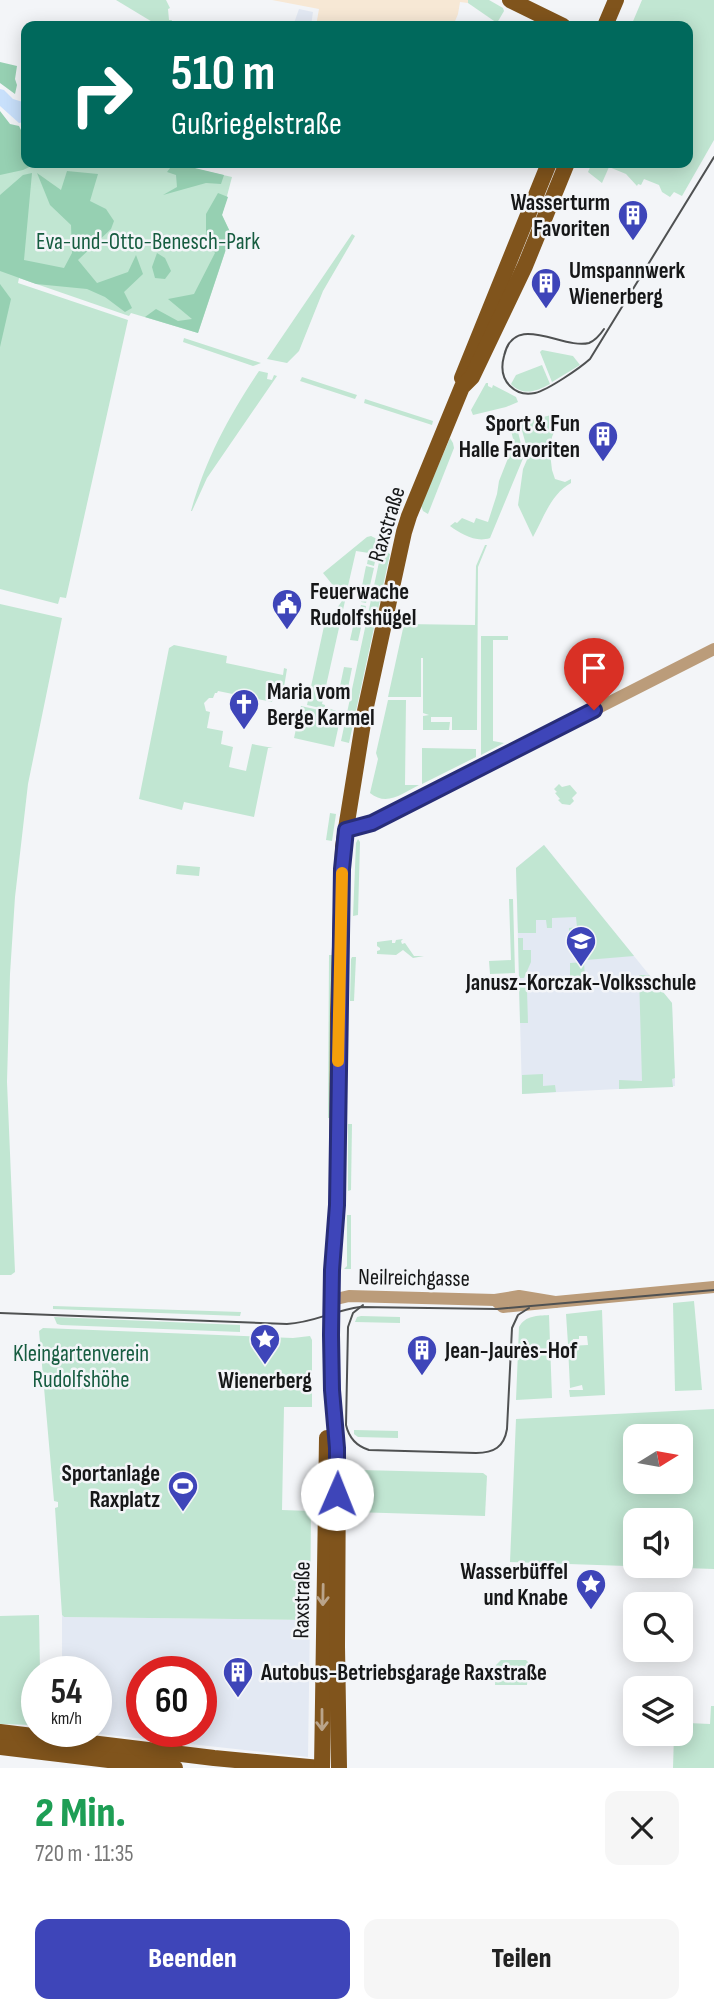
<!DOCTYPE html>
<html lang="de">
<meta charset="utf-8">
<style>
body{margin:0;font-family:"Sofia Sans Condensed",sans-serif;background:#f6f6f6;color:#222;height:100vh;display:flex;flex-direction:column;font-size:26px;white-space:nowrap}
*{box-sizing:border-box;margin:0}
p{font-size:23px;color:#767676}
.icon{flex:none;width:38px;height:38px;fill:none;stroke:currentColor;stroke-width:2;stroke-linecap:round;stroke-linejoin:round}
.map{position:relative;height:1768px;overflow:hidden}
.drawer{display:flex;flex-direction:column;background:#fff;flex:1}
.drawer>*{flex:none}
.banner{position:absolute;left:21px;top:21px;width:672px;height:147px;border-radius:14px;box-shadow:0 4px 18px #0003;background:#00695c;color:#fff;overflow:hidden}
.needle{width:46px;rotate:79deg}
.tools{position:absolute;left:623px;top:1424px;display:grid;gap:14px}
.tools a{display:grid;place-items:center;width:70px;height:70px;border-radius:14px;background:#fff;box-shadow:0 4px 18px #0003;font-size:35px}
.speed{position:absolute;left:21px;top:1656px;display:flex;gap:14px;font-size:35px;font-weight:700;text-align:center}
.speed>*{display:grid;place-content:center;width:91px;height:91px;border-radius:50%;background:#fff;box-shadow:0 4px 18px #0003;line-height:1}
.speed small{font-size:18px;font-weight:400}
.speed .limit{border:10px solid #d22;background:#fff;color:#111}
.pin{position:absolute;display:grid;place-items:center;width:60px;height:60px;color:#fff;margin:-72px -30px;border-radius:50% 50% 50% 0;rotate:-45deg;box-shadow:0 0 7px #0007}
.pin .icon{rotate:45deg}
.me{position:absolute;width:77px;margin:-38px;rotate:1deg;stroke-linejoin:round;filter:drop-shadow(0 0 5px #0008)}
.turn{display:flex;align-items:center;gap:24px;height:147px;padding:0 35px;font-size:32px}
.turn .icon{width:91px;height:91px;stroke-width:2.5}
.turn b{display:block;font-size:49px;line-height:60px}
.round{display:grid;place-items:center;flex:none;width:74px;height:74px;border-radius:14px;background:#f6f6f6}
.head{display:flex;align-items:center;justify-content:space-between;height:119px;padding:0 35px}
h1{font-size:42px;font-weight:800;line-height:52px;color:#1e9e55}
.primary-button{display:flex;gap:14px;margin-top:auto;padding:14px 35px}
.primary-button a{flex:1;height:80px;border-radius:14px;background:#3e45b9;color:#fff;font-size:28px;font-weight:800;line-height:80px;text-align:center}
.primary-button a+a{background:#f6f6f6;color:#222}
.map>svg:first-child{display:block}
</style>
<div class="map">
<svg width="714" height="1768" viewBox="0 0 714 1768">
<rect width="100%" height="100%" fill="#f3f5f8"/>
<path fill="#f7e8d5" d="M272,0H468V3L460,2L458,14L453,26H316L319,9Z"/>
<g fill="#e3e9f3" fill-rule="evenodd">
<path d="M299,9L313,12L311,26H293Z"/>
<path d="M544,845L672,1003L675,1086L522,1094L516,868Z"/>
<path d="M62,1615L64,1617L310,1620L308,1757L72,1731H96V1671H62ZM142,1671H201V1731H142Z"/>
</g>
<g fill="#c1e6d2" fill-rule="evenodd">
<path d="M116,0H166L170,8L168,9L169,20H172L170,26H159Z"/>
<path d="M468,0H489L503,8L504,11L497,23L468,3Z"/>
<path d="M642,0H714V140L682,196L674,192L670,197L662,192L659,185L644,179L641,185L638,184L637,186L626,174L609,167L602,183L588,172L592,163H688V26H631Z"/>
<path d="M0,124L8,136L26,140V163H137L154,166L155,163H170L232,177L222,215L231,234L198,333L131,313L129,316L19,278L18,283L128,320L66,598L60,597L58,604L0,589Z"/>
<path d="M352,234L355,236L323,291L299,351L287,363L267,359Z"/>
<path d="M184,338L261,363L253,366L183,342Z"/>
<path d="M542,350L573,356L580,365L552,382L540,352Z"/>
<path d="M542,365L550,384C536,392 522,396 511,384L516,375Z"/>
<path d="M259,371L268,373L267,379L272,380L274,375L277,376L207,478L192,511H191C206,458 229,416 259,371Z"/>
<path d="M302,377L357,395L355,399L300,381Z"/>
<path d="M486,383H488V386L492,388L493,385L516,397L518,402L506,407L473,415L471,410Z"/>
<path d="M365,399L433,421L432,425L364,403Z"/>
<path d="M555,414L558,422L552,437L550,453L552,470L555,479L565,482L571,479V483C551,494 544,517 533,537L518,505L523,469L532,448L526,445L520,423Z"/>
<path d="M516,424L524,456L490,538C476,543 461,534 450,526L455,522L457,523L462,518L474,523L476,518L488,522L497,494L499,481L514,443L510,426Z"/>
<path d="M450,438L453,443L454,448L428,514L423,511L421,506Z"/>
<path d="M371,536L377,539L379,543L374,566L367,564L369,553L356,551L345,599H344L323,573L367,537Z"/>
<path d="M485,545H487L478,567L477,730H452V717H431V722H450L449,730H423V716L429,715L423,713V658H421V697H388L404,624L475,625L476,566Z"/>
<path d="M382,548L389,549L388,553L390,554L349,743L341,741Z"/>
<path d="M366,566L374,568L366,603L361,602L363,592L361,591Z"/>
<path d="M342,601H345L322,704L325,705V707L342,713L307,705L326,617L330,618Z"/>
<path d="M0,604L62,618L28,784L15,897L10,974L7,1082L15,1272L11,1275H0Z"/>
<path d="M361,605L366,606L358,641L350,640L355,618L357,619Z"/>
<path d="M481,636H508V640H493V741L504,743L481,755Z"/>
<path d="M174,645L227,656L226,663L283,675L284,668L287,669L283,693L273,696L272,702L218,691L217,693H215L213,698H209L204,703L206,711L210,712L207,728L223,731L221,744L233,747L229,767L246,771L252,744L273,748H268L254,817L184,802L182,810L139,799L169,648Z"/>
<path d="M344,667L352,668L347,693L339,691Z"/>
<path d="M388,700H406L405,785H419C403,793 387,807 370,793L378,759L376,753Z"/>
<path d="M301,706L341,715L334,747L294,738Z"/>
<path d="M422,748L476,749V757L422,784Z"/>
<path d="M559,784L562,787L570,785L577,793L572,798L574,801L570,805L562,804L558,800L560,799L555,793L557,792L554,789Z"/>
<path d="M330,813L336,814L332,841L326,840Z"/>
<path d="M358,839L360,842L358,915L353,916L356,843Z"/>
<path d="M544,845L634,956L586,960L582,956L581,935H569V928L577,927L576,917L552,918V928H547L546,920H536V933H518L516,868Z"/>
<path d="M177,865L200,867L199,876L176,874Z"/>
<path d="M509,899H513L515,973L490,974L489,961L511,960Z"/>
<path d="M518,938H523V950H531V962L524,978H519Z"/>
<path d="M403,939L401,941L402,944L405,943L414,956H424L413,958L403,950L396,955L377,954V951L380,950V948L377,946V942L392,940V943H395L396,940Z"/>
<path d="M329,955H332L330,1118H328Z"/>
<path d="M352,957H356L354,1001H350L351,959Z"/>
<path d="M584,962L585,978H570V963Z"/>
<path d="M639,975H649L672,1003L675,1078L672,1079L673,1087L619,1089V1080L642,1081Z"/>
<path d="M519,983H524L527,991L528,1023H520Z"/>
<path d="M543,1074V1086L555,1085L556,1092L522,1094V1075Z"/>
<path d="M348,1124H352L351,1190L348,1191Z"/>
<path d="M347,1215H351V1269H344L347,1266Z"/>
<path d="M694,1301L702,1390L675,1391L673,1303Z"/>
<path d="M53,1306L241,1312L240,1316L53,1309Z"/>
<path d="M602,1310L605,1395L570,1397L569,1390H583L582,1385L570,1388L568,1346L588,1345L587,1336H579V1339H573V1343L568,1344L566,1314Z"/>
<path d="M549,1315L552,1398L516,1400L519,1327C526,1315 537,1316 549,1315Z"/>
<path d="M361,1316L400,1317V1323L355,1322L357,1317Z"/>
<path d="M54,1317L240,1325V1332L61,1325L57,1324Z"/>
<path d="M43,1328L293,1338L310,1336L312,1340V1407H284L282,1510L311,1511L310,1620L64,1617L62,1615L55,1508L58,1507V1502L54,1501L39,1331Z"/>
<path d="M714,1409V1569L510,1562L516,1419ZM635,1437H681V1482H635ZM635,1521H681V1566H635Z"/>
<path d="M354,1430L398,1431V1438L358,1437L354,1434Z"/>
<path d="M360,1470L483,1473L487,1476L485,1516L353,1512V1476Z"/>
<path d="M39,1615L40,1671H37V1722L31,1725L0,1724V1616Z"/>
<path d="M501,1660H526L529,1663L527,1685H495L496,1665Z"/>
<path d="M681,1705H688V1723L710,1724L711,1706H714V1768H673L674,1734H681Z"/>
</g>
<g fill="#96d0b2">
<path d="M0,62L17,66L15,79L17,85L15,94L0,83Z"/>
<path d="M0,111L10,124L19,126L26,140V163H38L23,170L0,175Z"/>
<path d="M174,163L224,175L221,184L206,183L163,195L177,187L176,175L167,172Z"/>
<path d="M67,171L98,174L90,201L106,209L114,221L111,229L78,260L97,283L128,272L136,255L143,274L124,292L132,308L125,312L105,297L87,289L36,284L0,271V195L23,175L32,173L24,260L64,268L72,253L71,225L50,205L37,173L61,190Z"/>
<path d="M218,193L228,197L222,215L231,234L198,333L145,317L156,309L178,321L192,319L168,299L194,294L215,253L206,240V214Z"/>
<path d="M157,253L165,258L171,271L165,279L155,278L152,267Z"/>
<path d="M0,284L11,299L0,347Z"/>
</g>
<path fill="#c8e0fb" d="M0,89L4,90L13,99L26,103V117L24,122L19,123L0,106Z"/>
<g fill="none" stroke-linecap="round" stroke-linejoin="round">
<g stroke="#bb9c7a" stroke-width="12">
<path d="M346,830L372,823L714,649"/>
<path d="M332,1300L349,1296L495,1300L519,1296L555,1302"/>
<path d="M495,1300L503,1307L714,1287"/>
</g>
<g stroke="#80541c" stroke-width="16">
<path d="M510,0L563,26"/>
<path d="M605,26L616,0"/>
<path d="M462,378L549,163"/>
<path d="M0,1732L214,1758L320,1768"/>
<path d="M0,1747L175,1768"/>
<path d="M322,1768L327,1438"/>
<path d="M339,1768L337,1647L338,1460L332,1390L331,1335L332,1270L337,1205L338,1014L343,847L365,711L404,532L409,516L462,387L472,377L525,266L567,163"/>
</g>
<g stroke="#4f5152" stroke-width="2">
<path d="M604,329C600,335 596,340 589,343C563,350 514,311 504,356C501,367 502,378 510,386C517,393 526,395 535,393C548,390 580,368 590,359L714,157"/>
<path d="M363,1305L353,1313L348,1327L346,1425C349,1438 356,1446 369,1450L476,1453C494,1453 504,1447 507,1429L512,1328L518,1315L529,1308"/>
<path d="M0,1313L287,1324C313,1323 335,1310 360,1307L497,1309L714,1290"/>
</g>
</g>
<defs><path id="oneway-shaft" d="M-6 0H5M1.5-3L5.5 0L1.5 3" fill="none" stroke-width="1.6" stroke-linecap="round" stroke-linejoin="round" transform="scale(1.75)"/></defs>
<g stroke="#baa48a">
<use href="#oneway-shaft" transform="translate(323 1595) rotate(91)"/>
<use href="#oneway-shaft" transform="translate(322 1720) rotate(90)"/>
</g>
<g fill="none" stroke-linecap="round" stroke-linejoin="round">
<g stroke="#282d78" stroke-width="18">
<path id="route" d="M337,1494V1448L332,1390L331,1335L332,1270L337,1205L342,869L346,830L372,823L594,710"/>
</g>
<use href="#route" stroke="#3e45b9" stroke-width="12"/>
<path stroke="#f59e0b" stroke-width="12" d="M338,1061L342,873"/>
</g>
<defs>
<g id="building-pin" transform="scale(1.575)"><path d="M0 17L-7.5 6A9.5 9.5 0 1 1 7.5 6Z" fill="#3e45b9" stroke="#f3f5f8"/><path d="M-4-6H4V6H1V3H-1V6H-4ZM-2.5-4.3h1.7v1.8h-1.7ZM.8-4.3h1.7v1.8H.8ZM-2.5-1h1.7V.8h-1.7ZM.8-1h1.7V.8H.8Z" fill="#fff"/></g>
<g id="civic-pin" transform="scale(1.575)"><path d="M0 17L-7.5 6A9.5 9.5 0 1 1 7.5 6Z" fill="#3e45b9" stroke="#f3f5f8"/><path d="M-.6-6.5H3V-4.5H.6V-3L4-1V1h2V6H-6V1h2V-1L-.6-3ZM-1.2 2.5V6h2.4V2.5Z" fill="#fff"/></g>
<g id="church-pin" transform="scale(1.575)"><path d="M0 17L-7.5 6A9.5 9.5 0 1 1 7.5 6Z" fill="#3e45b9" stroke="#f3f5f8"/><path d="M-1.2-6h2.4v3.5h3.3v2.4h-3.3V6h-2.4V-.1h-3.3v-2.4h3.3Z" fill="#fff"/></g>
<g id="school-pin" transform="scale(1.575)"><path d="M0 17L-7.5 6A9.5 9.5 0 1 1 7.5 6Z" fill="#3e45b9" stroke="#f3f5f8"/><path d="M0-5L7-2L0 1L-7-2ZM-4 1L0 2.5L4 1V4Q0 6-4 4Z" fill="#fff"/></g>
<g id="sight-pin" transform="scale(1.575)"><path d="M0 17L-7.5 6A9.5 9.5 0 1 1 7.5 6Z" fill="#3e45b9" stroke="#f3f5f8"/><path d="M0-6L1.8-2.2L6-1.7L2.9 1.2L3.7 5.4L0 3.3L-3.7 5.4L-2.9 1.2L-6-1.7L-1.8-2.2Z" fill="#fff"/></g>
<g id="stadium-pin" transform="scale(1.575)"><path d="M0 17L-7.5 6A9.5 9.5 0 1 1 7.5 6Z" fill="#3e45b9" stroke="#f3f5f8"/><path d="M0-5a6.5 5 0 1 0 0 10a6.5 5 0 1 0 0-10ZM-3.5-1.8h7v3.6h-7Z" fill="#fff"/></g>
</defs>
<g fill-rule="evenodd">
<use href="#building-pin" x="633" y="215"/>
<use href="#building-pin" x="546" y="283"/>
<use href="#building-pin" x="603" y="436"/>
<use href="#civic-pin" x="287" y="604"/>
<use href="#church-pin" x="244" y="704"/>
<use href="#school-pin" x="581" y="941"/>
<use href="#sight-pin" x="265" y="1339"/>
<use href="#building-pin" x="422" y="1350"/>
<use href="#stadium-pin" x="183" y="1486"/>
<use href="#sight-pin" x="591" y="1584"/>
<use href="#building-pin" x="238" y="1672"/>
</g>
<g text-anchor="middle" stroke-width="5" stroke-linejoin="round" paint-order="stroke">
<g font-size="23" font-weight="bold" fill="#161718" stroke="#f3f5f8" text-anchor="start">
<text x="610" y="210" text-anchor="end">Wasserturm<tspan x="610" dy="26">Favoriten</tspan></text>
<text x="569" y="278">Umspannwerk<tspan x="569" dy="26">Wienerberg</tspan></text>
<text x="580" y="431" text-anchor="end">Sport &amp; Fun<tspan x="580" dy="26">Halle Favoriten</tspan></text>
<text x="310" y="599">Feuerwache<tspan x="310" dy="26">Rudolfshügel</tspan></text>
<text x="267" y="699">Maria vom<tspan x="267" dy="26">Berge Karmel</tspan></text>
<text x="581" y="990" text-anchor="middle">Janusz-Korczak-Volksschule</text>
<text x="445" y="1358">Jean-Jaurès-Hof</text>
<text x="265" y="1388" text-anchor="middle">Wienerberg</text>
<text x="160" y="1481" text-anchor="end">Sportanlage<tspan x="160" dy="26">Raxplatz</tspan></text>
<text x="568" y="1579" text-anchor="end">Wasserbüffel<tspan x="568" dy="26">und Knabe</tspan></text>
<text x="261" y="1680">Autobus-Betriebsgarage Raxstraße</text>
</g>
<g font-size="23" fill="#165c40" stroke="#f3f5f8">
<text x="148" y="249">Eva-und-Otto-Benesch-Park</text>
<text x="81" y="1361">Kleingartenverein<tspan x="81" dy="26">Rudolfshöhe</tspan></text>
</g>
<g font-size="23" fill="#161718" stroke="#f3f5f8">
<text transform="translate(386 524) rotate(-73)" y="8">Raxstraße</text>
<text transform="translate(414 1277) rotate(1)" y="8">Neilreichgasse</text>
<text transform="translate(301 1600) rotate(-89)" y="8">Raxstraße</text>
</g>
</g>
</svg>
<div class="tools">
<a><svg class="needle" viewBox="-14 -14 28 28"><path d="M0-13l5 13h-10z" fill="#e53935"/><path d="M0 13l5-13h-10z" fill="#767676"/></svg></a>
<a><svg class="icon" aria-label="sound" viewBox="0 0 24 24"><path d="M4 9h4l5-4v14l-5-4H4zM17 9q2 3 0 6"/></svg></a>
<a><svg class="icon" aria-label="search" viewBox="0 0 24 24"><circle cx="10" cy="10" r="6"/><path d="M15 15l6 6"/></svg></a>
<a><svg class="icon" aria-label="layers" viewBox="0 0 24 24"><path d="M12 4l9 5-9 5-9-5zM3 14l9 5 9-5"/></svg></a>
</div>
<div class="speed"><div>54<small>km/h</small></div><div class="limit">60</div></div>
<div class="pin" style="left:594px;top:710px;background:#d93025"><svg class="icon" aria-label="arrive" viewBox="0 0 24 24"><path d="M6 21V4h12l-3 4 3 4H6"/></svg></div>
<svg class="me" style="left:337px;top:1494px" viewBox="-20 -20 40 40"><circle r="19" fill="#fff"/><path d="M0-13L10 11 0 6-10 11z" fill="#3e45b9"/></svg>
<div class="banner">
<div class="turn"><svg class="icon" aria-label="right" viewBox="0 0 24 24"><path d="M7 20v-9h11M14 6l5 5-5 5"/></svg><div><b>510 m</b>Gußriegelstraße</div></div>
</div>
</div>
<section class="drawer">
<div class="head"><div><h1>2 Min.</h1><p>720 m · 11:35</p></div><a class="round"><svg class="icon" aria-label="close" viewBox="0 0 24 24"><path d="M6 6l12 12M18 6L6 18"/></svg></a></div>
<div class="primary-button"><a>Beenden</a><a>Teilen</a></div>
</section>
